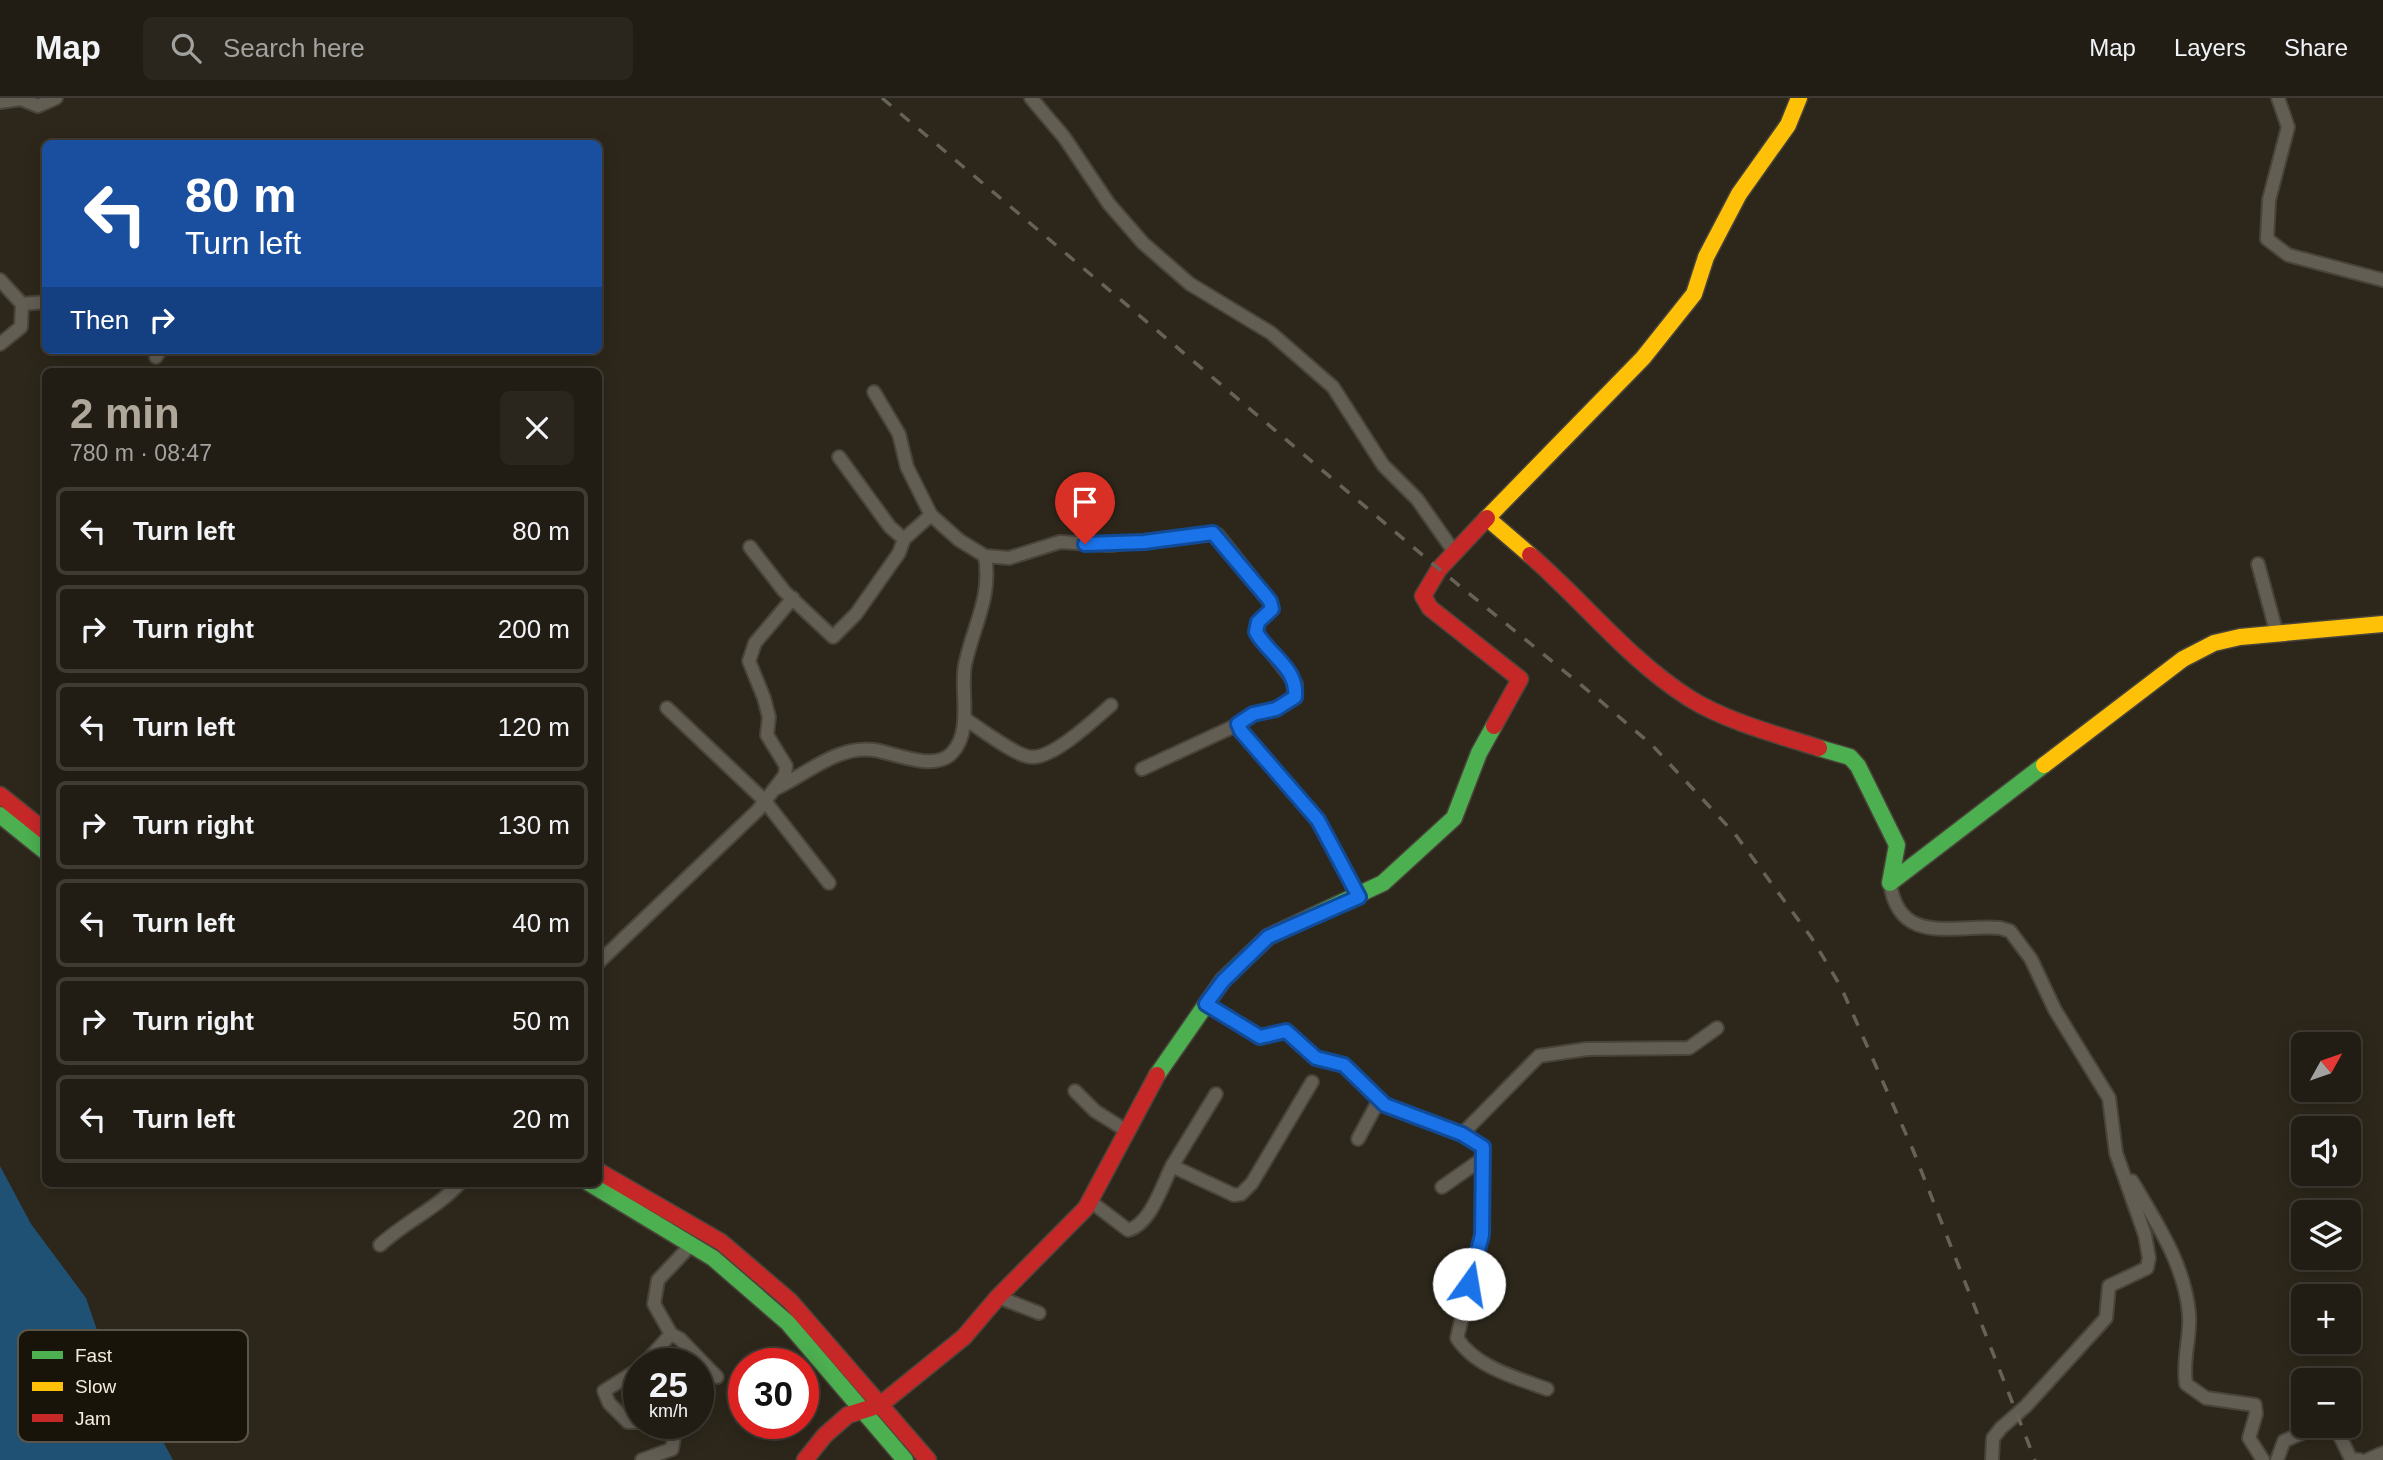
<!DOCTYPE html>
<meta charset="utf-8">
<style>
body{margin:0;font-family:Helvetica,sans-serif;background:#2a261d;color:#f1f3f6;height:100vh;display:flex;flex-direction:column;font-size:26px;white-space:nowrap}
*{box-sizing:border-box;margin:0}
p{font-size:23px;color:#a2a2a0}
.icon{flex:none;width:38px;height:38px;fill:none;stroke:currentColor;stroke-width:2;stroke-linecap:round;stroke-linejoin:round}
.map{position:relative;flex:1;overflow:hidden}
.drawer{position:absolute;left:42px;top:270px;width:560px;height:819px;display:flex;flex-direction:column;background:#221d14;border-radius:10px;box-shadow:0 4px 18px #0003,0 0 0 2px #3f3b34}
.drawer>*{flex:none}
.top-card{position:absolute;left:42px;top:42px;width:560px;height:214px;border-radius:10px;box-shadow:0 4px 18px #0003,0 0 0 2px #3f3b34;background:#1a4fa0;color:#fff;overflow:hidden}
.needle{width:46px;rotate:50deg}
.tools{position:absolute;left:2291px;top:934px;display:grid;gap:14px}
.tools a{display:grid;place-items:center;width:70px;height:70px;border-radius:10px;background:#221d14;box-shadow:0 4px 18px #0003,0 0 0 2px #3f3b34;font-size:35px}
.speed{position:absolute;left:623px;top:1250px;display:flex;gap:14px;font-size:35px;font-weight:700;text-align:center}
.speed>*{display:grid;place-content:center;width:91px;height:91px;border-radius:50%;background:#221d14;box-shadow:0 4px 18px #0003,0 0 0 2px #3f3b34;line-height:1}
.speed small{font-size:18px;font-weight:400}
.speed .limit{border:10px solid #d22;background:#fff;color:#111}
.pin{position:absolute;display:grid;place-items:center;width:60px;height:60px;color:#fff;margin:-72px -30px;border-radius:50% 50% 50% 0;rotate:-45deg;box-shadow:0 0 7px #0007}
.pin .icon{rotate:45deg}
.me{position:absolute;width:77px;margin:-38px;rotate:13deg;stroke-linejoin:round;filter:drop-shadow(0 0 5px #0008)}
.turn{display:flex;align-items:center;gap:24px;height:147px;padding:0 28px;font-size:32px}
.turn .icon{width:91px;height:91px;stroke-width:2.5}
.turn b{display:block;font-size:49px;line-height:60px}
.then{display:flex;align-items:center;height:66px;padding:0 28px;background:#0003;gap:14px;font-size:26px}
.round{display:grid;place-items:center;flex:none;width:74px;height:74px;border-radius:10px;background:#2a261d}
.headline{display:flex;align-items:center;justify-content:space-between;height:119px;padding:0 28px}
h1{font-size:42px;font-weight:800;line-height:52px;color:#aea79a}
ul{padding:0;list-style:none}
li{display:flex;align-items:center;gap:21px;height:88px;margin:0 14px 10px;padding:0 14px;border:4px solid #3f3b34;border-radius:10px}
li div{flex:1}
li b{display:block;font-size:26px}
li em{font-style:normal}
header{display:flex;align-items:center;gap:42px;box-sizing:border-box;height:98px;padding:0 35px;background:#221d14;border-bottom:2px solid #3f3b34}
header strong{font-size:33px}
nav{display:flex;gap:38px;margin-inline-start:auto;font-size:24px}
.search{width:490px;height:63px;background:#2a261d;display:flex;align-items:center;gap:18px;box-sizing:border-box;padding:0 24px;border-radius:10px;color:#a2a2a0;font-size:26px}
.map>svg:first-child{display:block}
</style>
<header>
<strong>Map</strong>
<div class="search"><svg class="icon" aria-label="search" viewBox="0 0 24 24"><circle cx="10" cy="10" r="6"/><path d="M15 15l6 6"/></svg>Search here</div>
<nav><a>Map</a><a>Layers</a><a>Share</a></nav>
</header>
<div class="map">
<svg width="2383" height="1362" viewBox="0 0 2383 1362">
<rect width="100%" height="100%" fill="#2d271b"/>
<path fill="#1f5174" d="M0,1068L31,1126L86,1200L109,1267L142,1305L173,1362H0Z"/>
<g fill="none" stroke-linecap="round" stroke-linejoin="round">
<g stroke="#49443a" stroke-width="16">
<g id="street">
<path d="M1031,0L1064,39L1109,106L1143,145L1190,186L1271,235L1333,289L1383,367L1417,401L1455,455"/>
<path d="M2278,0L2288,29L2269,102L2267,141L2288,157L2383,182"/>
<path d="M0,4L21,1L38,8L56,0"/>
<path d="M0,182L22,206L46,204"/>
<path d="M0,246L21,229L22,206"/>
<path d="M156,259L160,252"/>
<path d="M874,294L899,336L907,369L931,417L959,442L985,458L1009,460L1060,444L1110,447L1213,435L1218,437L1270,503L1272,511L1258,524L1257,536L1296,586L1295,599L1276,611L1253,616L1239,626L1241,633L1318,722L1359,799"/>
<path d="M839,359L890,429L904,441"/>
<path d="M750,449L784,493L833,539L856,516L899,455L904,441L931,417"/>
<path d="M2258,466L2277,536"/>
<path d="M667,610L764,702L829,785"/>
<path d="M965,621C980,630 1016,659 1032,659C1054,660 1095,621 1111,607"/>
<path d="M1142,671L1239,626"/>
<path d="M777,690C808,675 838,647 874,652C895,655 934,674 952,655C973,633 960,594 965,567C973,528 992,500 985,458"/>
<path d="M1890,785C1899,849 1955,826 2000,830L2010,833L2031,861L2055,912L2109,1000L2116,1055L2145,1137L2149,1160L2147,1170L2109,1188L2106,1220L2026,1308L2001,1330L1993,1340L1992,1362"/>
<path d="M598,865L758,712L785,677L786,668L767,637L769,619L764,600L749,563L755,545L793,500"/>
<path d="M1206,906L1260,939L1286,933L1316,960L1344,967L1385,1007L1462,1036L1483,1049L1482,1061L1442,1089"/>
<path d="M1075,993L1095,1013L1127,1033"/>
<path d="M1462,1036L1539,958L1587,951L1689,950L1717,930"/>
<path d="M1358,1041L1379,1002"/>
<path d="M1482,1061V1137L1457,1240C1475,1269 1517,1280 1547,1291"/>
<path d="M1172,1068L1216,996"/>
<path d="M2132,1083C2156,1124 2185,1167 2189,1216C2191,1239 2182,1261 2186,1286L2206,1300L2255,1307L2256,1316L2249,1340L2263,1362"/>
<path d="M1090,1103L1128,1132C1151,1126 1162,1087 1172,1068L1234,1097L1241,1096L1252,1085L1312,984"/>
<path d="M380,1147C405,1124 437,1110 460,1085"/>
<path d="M998,1199L1039,1215"/>
<path d="M671,1236L680,1241L717,1279"/>
<path d="M645,1265L671,1236L654,1206L658,1182L691,1147"/>
<path d="M639,1271L604,1293L609,1305L628,1324H639"/>
<path d="M2335,1328L2351,1361L2360,1362"/>
<path d="M642,1362L672,1351L674,1339L662,1329L648,1325"/>
<path d="M2277,1362L2284,1343L2318,1328"/>
<path d="M2367,1362L2383,1355"/>
</g>
</g>
<g stroke="#49443a" stroke-width="19">
<g id="fast">
<path d="M1819,650L1850,659L1858,668L1897,747L1890,785L2044,667"/>
<path d="M0,717L46,754"/>
<path d="M1157,977L1223,882L1268,839L1383,785L1454,720L1479,655L1494,628"/>
<path d="M589,1085L713,1160L788,1225L905,1362"/>
</g>
</g>
<g stroke="#49443a" stroke-width="19">
<g id="slow">
<path d="M1530,457L1487,420L1643,260L1694,196L1706,159L1739,96L1788,27L1799,0"/>
<path d="M2044,667L2183,561L2214,545L2240,539L2383,526"/>
</g>
</g>
<g stroke="#49443a" stroke-width="19">
<g id="jam">
<path d="M1487,420L1439,471L1423,498L1430,510L1520,581L1494,628"/>
<path d="M1530,457C1584,504 1629,562 1689,600C1725,623 1778,637 1819,650"/>
<path d="M0,697L46,734"/>
<path d="M598,1073L721,1144L790,1203L928,1362"/>
<path d="M805,1362L825,1337L848,1317L880,1307L964,1239L998,1199L1086,1110L1157,977"/>
</g>
</g>
<use href="#street" stroke="#635e54" stroke-width="12"/>
<use href="#fast" stroke="#4caf50" stroke-width="16"/>
<use href="#slow" stroke="#ffc107" stroke-width="16"/>
<use href="#jam" stroke="#c62828" stroke-width="16"/>
<path stroke="#666257" stroke-width="3.5" stroke-dasharray="12 12" stroke-linecap="butt" d="M882,0L1439,471L1597,600L1652,647L1735,736L1811,839L1841,889L1913,1052L2035,1362"/>
</g>
<g fill="none" stroke-linecap="round" stroke-linejoin="round">
<g stroke="#114b97" stroke-width="18">
<path id="route" d="M1085,446L1144,444L1213,435L1270,503L1272,511L1258,524L1256,534C1269,557 1298,570 1295,599L1276,611L1253,616L1238,626L1241,633L1318,722L1359,799L1268,839L1223,883L1206,906L1260,939L1286,933L1316,960L1344,967L1385,1007L1462,1036L1483,1049L1482,1137L1469,1186"/>
</g>
<use href="#route" stroke="#1a73e8" stroke-width="12"/>
</g>
<rect x="18" y="1232" width="230" height="112" rx="10" fill="#18140a" stroke="#5a554a" stroke-width="2"/>
<rect x="32" y="1253" width="31" height="8" fill="#4caf50"/>
<rect x="32" y="1284" width="31" height="9" fill="#ffc107"/>
<rect x="32" y="1316" width="31" height="8" fill="#c62828"/>
<g font-size="19" fill="#f3ecde">
<text x="75" y="1264">Fast</text>
<text x="75" y="1295">Slow</text>
<text x="75" y="1327">Jam</text>
</g>
</svg>
<div class="tools">
<a><svg class="needle" viewBox="-14 -14 28 28"><path d="M0-13l5 13h-10z" fill="#e53935"/><path d="M0 13l5-13h-10z" fill="#a2a2a0"/></svg></a>
<a><svg class="icon" aria-label="sound" viewBox="0 0 24 24"><path d="M4 9h4l5-4v14l-5-4H4zM17 9q2 3 0 6"/></svg></a>
<a><svg class="icon" aria-label="layers" viewBox="0 0 24 24"><path d="M12 4l9 5-9 5-9-5zM3 14l9 5 9-5"/></svg></a>
<a>+</a>
<a>−</a>
</div>
<div class="speed"><div>25<small>km/h</small></div><div class="limit">30</div></div>
<div class="pin" style="left:1085px;top:446px;background:#d93025"><svg class="icon" aria-label="arrive" viewBox="0 0 24 24"><path d="M6 21V4h12l-3 4 3 4H6"/></svg></div>
<svg class="me" style="left:1469px;top:1186px" viewBox="-20 -20 40 40"><circle r="19" fill="#fff"/><path d="M0-13L10 11 0 6-10 11z" fill="#1a73e8"/></svg>
<div class="top-card">
<div class="turn"><svg class="icon" aria-label="left" viewBox="0 0 24 24"><path d="M17 20v-9H6M10 6l-5 5 5 5"/></svg><div><b>80 m</b>Turn left</div></div>
<div class="then">Then<svg class="icon" aria-label="right" viewBox="0 0 24 24"><path d="M7 20v-9h11M14 6l5 5-5 5"/></svg></div>
</div>
<section class="drawer">
<div class="headline"><div><h1>2 min</h1><p>780 m · 08:47</p></div><a class="round"><svg class="icon" aria-label="close" viewBox="0 0 24 24"><path d="M6 6l12 12M18 6L6 18"/></svg></a></div>
<ul>
<li><svg class="icon" aria-label="left" viewBox="0 0 24 24"><path d="M17 20v-9H6M10 6l-5 5 5 5"/></svg><div><b>Turn left</b></div><em>80 m</em></li>
<li><svg class="icon" aria-label="right" viewBox="0 0 24 24"><path d="M7 20v-9h11M14 6l5 5-5 5"/></svg><div><b>Turn right</b></div><em>200 m</em></li>
<li><svg class="icon" aria-label="left" viewBox="0 0 24 24"><path d="M17 20v-9H6M10 6l-5 5 5 5"/></svg><div><b>Turn left</b></div><em>120 m</em></li>
<li><svg class="icon" aria-label="right" viewBox="0 0 24 24"><path d="M7 20v-9h11M14 6l5 5-5 5"/></svg><div><b>Turn right</b></div><em>130 m</em></li>
<li><svg class="icon" aria-label="left" viewBox="0 0 24 24"><path d="M17 20v-9H6M10 6l-5 5 5 5"/></svg><div><b>Turn left</b></div><em>40 m</em></li>
<li><svg class="icon" aria-label="right" viewBox="0 0 24 24"><path d="M7 20v-9h11M14 6l5 5-5 5"/></svg><div><b>Turn right</b></div><em>50 m</em></li>
<li><svg class="icon" aria-label="left" viewBox="0 0 24 24"><path d="M17 20v-9H6M10 6l-5 5 5 5"/></svg><div><b>Turn left</b></div><em>20 m</em></li>
</ul>
</section>
</div>
